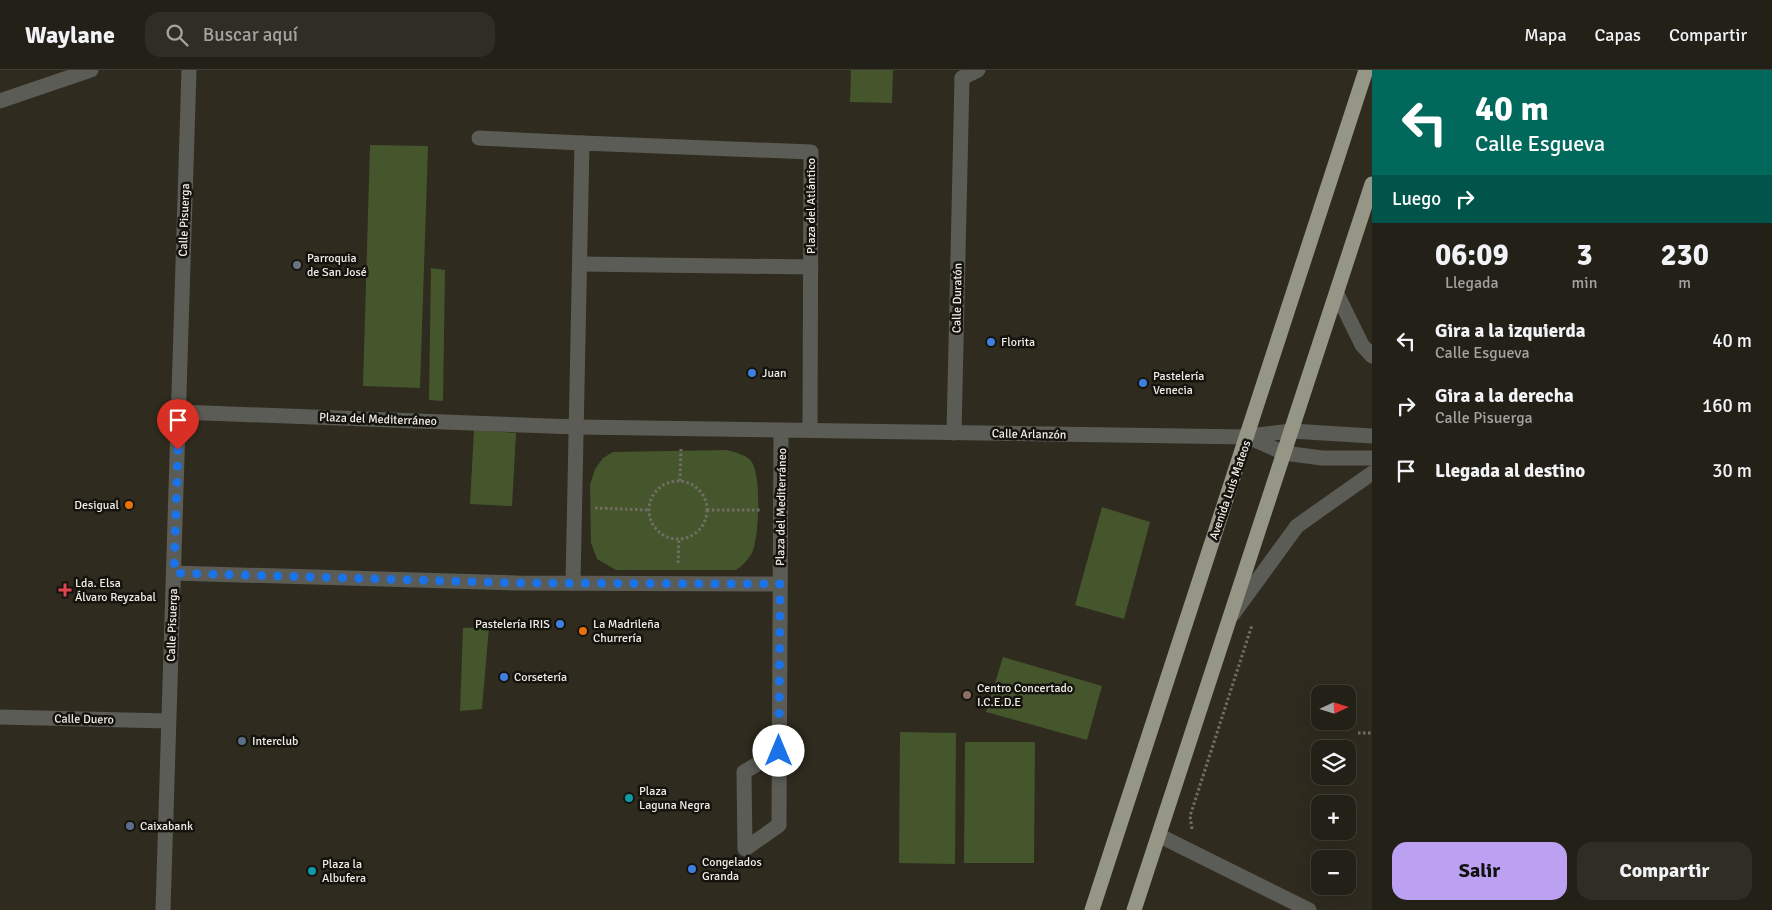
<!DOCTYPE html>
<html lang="es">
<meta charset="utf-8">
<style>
body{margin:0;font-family:Signika,sans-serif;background:#2f2d24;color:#f1f3f6;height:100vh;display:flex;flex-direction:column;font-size:19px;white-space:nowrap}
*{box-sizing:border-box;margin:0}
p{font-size:16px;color:#a3a3a1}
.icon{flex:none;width:28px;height:28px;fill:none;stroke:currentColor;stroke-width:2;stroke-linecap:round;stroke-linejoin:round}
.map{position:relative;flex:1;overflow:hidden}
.drawer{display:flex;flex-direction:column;background:#232017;width:400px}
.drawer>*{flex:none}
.guide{background:#00695c;color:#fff;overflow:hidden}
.needle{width:32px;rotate:86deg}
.buttons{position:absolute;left:1311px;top:615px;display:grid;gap:10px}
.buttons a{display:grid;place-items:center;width:45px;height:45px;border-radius:10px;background:#232017;box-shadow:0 5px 20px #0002,0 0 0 1px #403e36;font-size:25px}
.pin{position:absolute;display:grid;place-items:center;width:42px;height:42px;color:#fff;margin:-51px -21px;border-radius:50% 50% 50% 0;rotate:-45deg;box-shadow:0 0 5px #0007}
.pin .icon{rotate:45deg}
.me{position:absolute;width:55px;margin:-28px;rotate:0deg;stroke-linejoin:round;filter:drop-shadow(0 0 4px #0008)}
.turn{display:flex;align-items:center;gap:18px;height:105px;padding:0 20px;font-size:22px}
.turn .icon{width:65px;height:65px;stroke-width:2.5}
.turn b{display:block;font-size:35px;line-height:42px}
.then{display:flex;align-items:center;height:48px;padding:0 20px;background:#0003;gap:10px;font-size:19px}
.eta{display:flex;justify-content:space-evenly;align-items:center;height:85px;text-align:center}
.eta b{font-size:30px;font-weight:700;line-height:35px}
.primary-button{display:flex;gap:10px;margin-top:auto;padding:10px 20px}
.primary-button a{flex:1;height:58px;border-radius:15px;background:#bca0f2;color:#111;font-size:20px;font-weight:700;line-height:58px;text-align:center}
.primary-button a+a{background:#2f2d24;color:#f1f3f6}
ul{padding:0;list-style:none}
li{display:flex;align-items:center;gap:15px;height:65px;padding:0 20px}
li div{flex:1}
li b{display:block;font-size:19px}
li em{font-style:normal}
header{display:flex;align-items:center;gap:30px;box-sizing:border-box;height:70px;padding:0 25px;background:#232017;border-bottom:1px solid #403e36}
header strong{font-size:24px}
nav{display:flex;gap:28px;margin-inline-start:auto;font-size:18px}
.search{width:350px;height:45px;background:#2f2d24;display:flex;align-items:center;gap:12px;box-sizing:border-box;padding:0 18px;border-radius:15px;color:#a3a3a1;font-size:19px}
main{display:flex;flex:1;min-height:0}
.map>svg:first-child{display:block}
</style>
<header>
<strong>Waylane</strong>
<div class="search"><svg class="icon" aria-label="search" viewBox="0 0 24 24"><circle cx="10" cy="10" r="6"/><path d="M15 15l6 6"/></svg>Buscar aquí</div>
<nav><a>Mapa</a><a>Capas</a><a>Compartir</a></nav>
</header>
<main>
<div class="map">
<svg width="1372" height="840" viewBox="0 0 1372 840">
<rect width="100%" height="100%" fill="#2f2b1f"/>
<g fill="#45552c">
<path d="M851,0H893L892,33L850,32Z"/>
<path d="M370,75L428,76L420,318L363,316Z"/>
<path d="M431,198L445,200L443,331L429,330Z"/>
<path d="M474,360L516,363L512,436L470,434Z"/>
<path d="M726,380C734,382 745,384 751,391C762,404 759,469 752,483C748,490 742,496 736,500H616L597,489L591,473L590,415L595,399L603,388L613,382Z"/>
<path d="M1102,437L1150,452L1124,549L1075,535Z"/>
<path d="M489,557L482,639L460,641L463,558Z"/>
<path d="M1003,587L1102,616L1087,670L986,642Z"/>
<path d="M900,662L956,663L955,794L899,793Z"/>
<path d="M965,672H1035L1034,793H964Z"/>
</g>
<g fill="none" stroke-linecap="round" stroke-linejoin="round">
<g stroke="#726e64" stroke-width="3" stroke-dasharray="2.5 2.5" stroke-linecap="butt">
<path d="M680,411L681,379"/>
<circle cx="678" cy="440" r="29"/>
<path d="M595,438L649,440"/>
<path d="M707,440H761"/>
<path d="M678,493L679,469"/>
<path d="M1358,663H1372"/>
<path d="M1192,759L1190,746L1252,555"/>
</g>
<path stroke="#5c5c56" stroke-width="15" d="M962,8L978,0"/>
<path stroke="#5c5c56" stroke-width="15" d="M179,342L577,357"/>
<g stroke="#5c5c56" stroke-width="15">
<path d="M0,31L91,0"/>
<path d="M479,68L582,73"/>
<path d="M580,194L811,197"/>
<path d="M577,357L1248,367"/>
<path d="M954,363L962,8"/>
<path d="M174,503L517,513L780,514"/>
<path d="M573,513L582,73L811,82L810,360"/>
<path d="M0,647L168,651"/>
<path d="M779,681L744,702L745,779L779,755L781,360"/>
<path d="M1160,766L1309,840"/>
<path d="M163,840L189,0"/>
</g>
<g stroke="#5c5c56" stroke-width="15">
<path d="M1337,224L1362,275L1372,286"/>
<path d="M1249,366L1291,361L1372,366"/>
<path d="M1248,367L1284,383L1322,388H1372"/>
<path d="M1233,544L1297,456L1372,403"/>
</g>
<g stroke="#969687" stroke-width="15">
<path d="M1092,840L1366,0"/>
<path d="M1134,840L1372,114"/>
</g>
</g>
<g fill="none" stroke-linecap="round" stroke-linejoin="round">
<path stroke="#1a73e8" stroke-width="9" stroke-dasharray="0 16.2" d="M178,380L174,503L517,513L780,514L779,681"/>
</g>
<circle fill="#6b7280" stroke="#15130e" stroke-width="2" cx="297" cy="195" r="5"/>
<g fill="#3f7fe0" stroke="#15130e" stroke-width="2">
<circle cx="991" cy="272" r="5"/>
<circle cx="752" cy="303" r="5"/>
<circle cx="1143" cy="313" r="5"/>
<circle cx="560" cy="554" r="5"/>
<circle cx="504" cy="607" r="5"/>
<circle cx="692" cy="799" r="5"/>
</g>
<g fill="#e8710a" stroke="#15130e" stroke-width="2">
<circle cx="129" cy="435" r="5"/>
<circle cx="583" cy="561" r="5"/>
</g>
<path fill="#e0444e" stroke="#15130e" stroke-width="2" d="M62.5 512.5h5v5h5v5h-5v5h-5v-5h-5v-5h5z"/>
<circle fill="#8d6e63" stroke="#15130e" stroke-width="2" cx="967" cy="625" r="5"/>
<g fill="#5c6f8a" stroke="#15130e" stroke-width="2">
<circle cx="242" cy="671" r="5"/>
<circle cx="130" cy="756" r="5"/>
</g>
<g fill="#0f9aa8" stroke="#15130e" stroke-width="2">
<circle cx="629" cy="728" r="5"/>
<circle cx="312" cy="801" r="5"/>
</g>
<g text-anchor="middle" stroke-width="5" stroke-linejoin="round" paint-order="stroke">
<g font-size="12" fill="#efece5" stroke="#15130e">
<text transform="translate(811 136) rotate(-90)" y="4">Plaza del Atlántico</text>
<text transform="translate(184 150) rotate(-88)" y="4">Calle Pisuerga</text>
<text transform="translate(957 228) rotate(-89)" y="4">Calle Duratón</text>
<text transform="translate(378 349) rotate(2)" y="4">Plaza del Mediterráneo</text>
<text transform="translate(1029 364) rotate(1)" y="4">Calle Arlanzón</text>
<text transform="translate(1230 420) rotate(-71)" y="4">Avenida Luis Mateos</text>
<text transform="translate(781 437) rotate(-89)" y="4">Plaza del Mediterráneo</text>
<text transform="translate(172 555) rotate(-88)" y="4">Calle Pisuerga</text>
<text transform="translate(84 649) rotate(1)" y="4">Calle Duero</text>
</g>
<g font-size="12" fill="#efece5" stroke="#15130e" text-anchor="start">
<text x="307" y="192">Parroquia<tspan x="307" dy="14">de San José</tspan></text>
<text x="1001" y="276">Florita</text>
<text x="762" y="307">Juan</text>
<text x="1153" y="310">Pastelería<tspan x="1153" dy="14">Venecia</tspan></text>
<text x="119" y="439" text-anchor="end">Desigual</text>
<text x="75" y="517">Lda. Elsa<tspan x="75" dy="14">Álvaro Reyzabal</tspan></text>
<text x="550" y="558" text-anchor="end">Pastelería IRIS</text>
<text x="593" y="558">La Madrileña<tspan x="593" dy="14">Churrería</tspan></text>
<text x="514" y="611">Corsetería</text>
<text x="977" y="622">Centro Concertado<tspan x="977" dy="14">I.C.E.D.E</tspan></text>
<text x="252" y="675">Interclub</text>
<text x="639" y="725">Plaza<tspan x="639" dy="14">Laguna Negra</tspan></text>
<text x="140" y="760">Caixabank</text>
<text x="702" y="796">Congelados<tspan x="702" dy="14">Granda</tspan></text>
<text x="322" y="798">Plaza la<tspan x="322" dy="14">Albufera</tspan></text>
</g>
</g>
</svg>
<div class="buttons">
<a><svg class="needle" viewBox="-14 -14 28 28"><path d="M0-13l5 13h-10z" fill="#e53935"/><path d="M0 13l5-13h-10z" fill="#a3a3a1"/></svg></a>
<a><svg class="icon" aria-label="layers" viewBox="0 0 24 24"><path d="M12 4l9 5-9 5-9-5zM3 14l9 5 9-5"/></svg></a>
<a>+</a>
<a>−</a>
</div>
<div class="pin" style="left:178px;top:380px;background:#d93025"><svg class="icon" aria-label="arrive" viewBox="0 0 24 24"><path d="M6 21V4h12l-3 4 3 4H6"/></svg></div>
<svg class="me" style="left:779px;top:681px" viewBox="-20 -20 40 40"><circle r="19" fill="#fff"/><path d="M0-13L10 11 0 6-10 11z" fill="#1a73e8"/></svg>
</div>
<section class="drawer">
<div class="guide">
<div class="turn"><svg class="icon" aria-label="left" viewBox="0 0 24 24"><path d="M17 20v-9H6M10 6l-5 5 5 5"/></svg><div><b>40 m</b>Calle Esgueva</div></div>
<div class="then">Luego<svg class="icon" aria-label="right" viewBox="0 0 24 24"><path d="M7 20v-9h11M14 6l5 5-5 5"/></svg></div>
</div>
<div class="eta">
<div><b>06:09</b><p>Llegada</p></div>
<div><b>3</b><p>min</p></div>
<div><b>230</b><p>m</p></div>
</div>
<ul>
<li><svg class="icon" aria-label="left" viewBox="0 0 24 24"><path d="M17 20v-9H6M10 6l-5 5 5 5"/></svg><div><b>Gira a la izquierda</b><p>Calle Esgueva</p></div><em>40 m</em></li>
<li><svg class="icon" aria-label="right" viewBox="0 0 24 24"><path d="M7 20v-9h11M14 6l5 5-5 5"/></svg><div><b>Gira a la derecha</b><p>Calle Pisuerga</p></div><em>160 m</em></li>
<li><svg class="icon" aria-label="arrive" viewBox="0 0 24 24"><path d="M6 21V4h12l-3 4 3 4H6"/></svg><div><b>Llegada al destino</b></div><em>30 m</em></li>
</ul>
<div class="primary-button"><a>Salir</a><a>Compartir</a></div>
</section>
</main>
